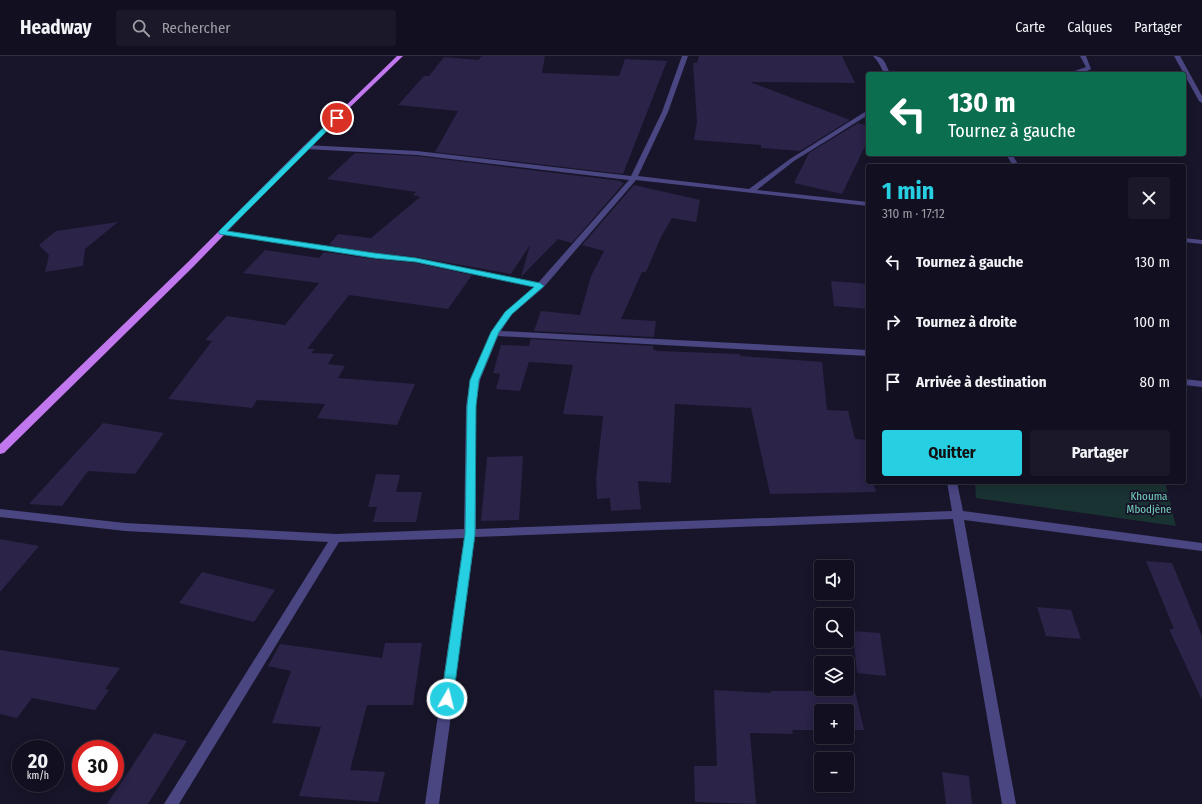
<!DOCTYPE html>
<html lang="fr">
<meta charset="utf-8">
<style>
body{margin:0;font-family:"Fira Sans Condensed",sans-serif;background:#1b1929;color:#f1f3f6;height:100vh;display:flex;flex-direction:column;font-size:15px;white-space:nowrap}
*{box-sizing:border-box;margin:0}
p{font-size:13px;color:#9c9da5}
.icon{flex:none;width:22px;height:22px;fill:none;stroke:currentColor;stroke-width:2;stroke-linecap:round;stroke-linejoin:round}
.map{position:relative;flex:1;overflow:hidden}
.drawer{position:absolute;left:866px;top:108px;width:320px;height:320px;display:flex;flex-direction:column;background:#121020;border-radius:4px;box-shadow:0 2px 10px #0003,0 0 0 1px #31303e}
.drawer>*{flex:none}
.guide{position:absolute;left:866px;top:16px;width:320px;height:84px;border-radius:4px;box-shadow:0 2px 10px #0003,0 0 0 1px #31303e;background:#0b6e4f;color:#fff;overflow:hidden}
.buttons{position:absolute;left:814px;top:504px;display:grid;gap:8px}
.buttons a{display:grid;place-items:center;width:40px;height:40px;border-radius:4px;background:#121020;box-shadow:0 2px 10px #0003,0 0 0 1px #31303e;font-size:20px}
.speed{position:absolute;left:12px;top:684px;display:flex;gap:8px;font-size:20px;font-weight:700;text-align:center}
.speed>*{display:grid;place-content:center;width:52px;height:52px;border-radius:50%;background:#121020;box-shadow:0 2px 10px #0003,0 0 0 1px #31303e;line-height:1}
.speed small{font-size:10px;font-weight:400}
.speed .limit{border:6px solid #d22;background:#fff;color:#111}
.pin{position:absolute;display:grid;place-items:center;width:34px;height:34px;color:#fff;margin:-17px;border:2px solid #fff;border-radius:50%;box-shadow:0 1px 4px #0007}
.me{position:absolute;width:44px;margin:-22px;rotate:8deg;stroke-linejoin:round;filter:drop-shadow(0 0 3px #0008)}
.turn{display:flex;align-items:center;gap:14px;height:84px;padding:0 16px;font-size:18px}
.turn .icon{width:52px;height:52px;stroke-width:2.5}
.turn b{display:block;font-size:28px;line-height:34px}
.round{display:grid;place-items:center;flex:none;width:42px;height:42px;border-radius:4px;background:#1b1929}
.overview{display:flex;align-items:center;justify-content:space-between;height:68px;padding:0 16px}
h1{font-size:24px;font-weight:700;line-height:30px;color:#27cfe2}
.primary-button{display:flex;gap:8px;margin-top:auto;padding:8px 16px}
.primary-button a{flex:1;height:46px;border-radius:4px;background:#27cfe2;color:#111;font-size:16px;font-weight:700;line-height:46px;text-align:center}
.primary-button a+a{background:#1b1929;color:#f1f3f6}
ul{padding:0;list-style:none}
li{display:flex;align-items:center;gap:12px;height:60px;padding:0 16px}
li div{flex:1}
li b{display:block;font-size:15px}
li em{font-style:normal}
header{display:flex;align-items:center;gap:24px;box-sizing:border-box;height:56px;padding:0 20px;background:#121020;border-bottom:1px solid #31303e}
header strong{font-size:19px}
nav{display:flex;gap:22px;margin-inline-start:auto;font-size:14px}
.search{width:280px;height:36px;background:#1b1929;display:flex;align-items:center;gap:10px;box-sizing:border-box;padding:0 14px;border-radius:4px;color:#9c9da5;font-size:15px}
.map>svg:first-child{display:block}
</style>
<header>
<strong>Headway</strong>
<div class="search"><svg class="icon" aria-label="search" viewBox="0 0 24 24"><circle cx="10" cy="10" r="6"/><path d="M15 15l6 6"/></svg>Rechercher</div>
<nav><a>Carte</a><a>Calques</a><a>Partager</a></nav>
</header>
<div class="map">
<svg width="1202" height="748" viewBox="0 0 1202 748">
<rect width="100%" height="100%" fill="#18152a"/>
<path fill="#193332" d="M975,426H1165L1176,470L976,442Z"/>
<g fill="#2b2348">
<path d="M482,0H545L542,17L619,20L625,3L667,5L623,118L435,96L458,55L398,49L424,20H429L444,1L478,4Z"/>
<path d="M699,0H842L855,27L750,26L850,64L800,95L761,92V89L694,84L697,66L693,7H697Z"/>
<path d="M858,67L868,70V84L842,138L794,127L809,97Z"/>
<path d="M355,97L417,100L621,125L620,126L624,127L572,187L558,183L521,221L530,189L511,218L416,201L373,197L329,189L338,178L371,182L420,141L413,139L416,136L327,123Z"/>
<path d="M634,129L700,144L696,166L672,162L661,181L646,216H642L621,263L656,265L654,281L534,275L541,255L580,259L591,220L604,195L582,189Z"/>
<path d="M118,166L85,193L83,210L45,216L49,199L39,189L56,175Z"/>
<path d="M265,194L319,202L324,196L373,203L416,207L472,219L448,253L349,239L307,293H315L311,297L334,298L328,308L345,310L338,322L415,328L397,369L317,362L325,348L257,344L252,352L168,343L212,285L205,284L227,260L285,269L319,227L243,217Z"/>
<path d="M831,225L868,228V253L834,250Z"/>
<path d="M531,283L653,290V293L657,295L740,298V300L822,306L827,354L848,355L855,383L868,384V426H873L876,436L770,438L751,352L675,348L671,427L638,425L641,453L611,455L610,442L597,443L596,423L603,360L563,358L573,309L529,306L520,335L496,333L500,318L493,317L501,289L529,290Z"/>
<path d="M103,367L164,377L135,418L88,415L62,450L29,448Z"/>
<path d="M523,400L519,464L481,465L487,401Z"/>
<path d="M376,418L400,419L396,436H422L416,466H373L377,451H368Z"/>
<path d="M0,483L39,490L0,536Z"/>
<path d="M1146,505L1172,507L1202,580V644L1169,573H1174Z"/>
<path d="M202,516L275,534L254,566L179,547Z"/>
<path d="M1037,551L1071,554L1081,583L1046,580Z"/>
<path d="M853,575L880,577L886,620L857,617Z"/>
<path d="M385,587H422L413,649H367L350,714L385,716L378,746L299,740L321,671L272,667L291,615L268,610L280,588L382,602Z"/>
<path d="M0,594L120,612L105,633L109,634L95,654L32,642L17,662L0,658Z"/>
<path d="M714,634L771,637V635H855L864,674H847V655H821V674H792L793,678L750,677L756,748L695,746L694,710H717Z"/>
<path d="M154,677L187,685L148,748H107Z"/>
<path d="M942,716L969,720L972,748H946Z"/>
</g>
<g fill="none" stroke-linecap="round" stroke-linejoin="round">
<g fill="#494682" fill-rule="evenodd">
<path d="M682,0H688L668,56L638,120L749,133L790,103L868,54V59L794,105L757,134L868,146V150L636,124L543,232L512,258L501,275L868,294V300L498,280L480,324L476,350V473L952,455L947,426H957L963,455L1202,487V495L964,464L1016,748H1002L953,463L475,481L439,748H425L464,482L339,486L179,748H164L328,486L125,475L0,461V453L125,467L336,478L464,473L466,350L470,324L491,277L505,256L534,231L416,206L373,202L222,178L218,176L222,174L373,198L416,202L538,227L629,124L417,99L306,93L303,91L306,89L417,95L631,120L662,56Z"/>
<path d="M873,0C886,0 885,10 891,18H885C880,11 880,7 873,0Z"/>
<path d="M1080,0H1086L1091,13L1081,18H1066L1086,11Z"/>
<path d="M1174,0H1180L1202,40V47L1199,45Z"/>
<path d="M1006,98H1012L1019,110H1013Z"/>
<path d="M1184,182L1202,184V188L1184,186Z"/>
<path d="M1184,323L1202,325V331L1184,329Z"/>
</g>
<path fill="#c177ed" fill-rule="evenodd" d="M397,0H403L308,92L193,211L4,397L0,398V388L187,207L304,90Z"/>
</g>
<path fill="#27cfe2" stroke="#198793" d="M335,60L340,62L227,175L374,197L416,202L540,227L544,230L512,258L499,276L479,324L476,350L475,478L453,643L451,647L447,648L442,647L441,643L465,478L467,350L470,324L491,276L505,256L534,231L416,206L374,202L219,178V175Z"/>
<g text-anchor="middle" stroke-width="4" stroke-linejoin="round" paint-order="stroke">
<g font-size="11" fill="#76d3bc" stroke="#18152a">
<text x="1149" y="444">Khouma<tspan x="1149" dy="13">Mbodjène</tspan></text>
</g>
</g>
</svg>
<div class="buttons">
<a><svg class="icon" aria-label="sound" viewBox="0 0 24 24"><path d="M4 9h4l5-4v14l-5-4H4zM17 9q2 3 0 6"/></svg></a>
<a><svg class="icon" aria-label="search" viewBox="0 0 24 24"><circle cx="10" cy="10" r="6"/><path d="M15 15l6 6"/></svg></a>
<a><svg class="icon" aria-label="layers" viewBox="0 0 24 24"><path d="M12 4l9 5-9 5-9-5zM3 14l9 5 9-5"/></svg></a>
<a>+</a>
<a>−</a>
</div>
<div class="speed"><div>20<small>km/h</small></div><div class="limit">30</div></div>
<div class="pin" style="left:337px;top:62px;background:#d93025"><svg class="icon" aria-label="arrive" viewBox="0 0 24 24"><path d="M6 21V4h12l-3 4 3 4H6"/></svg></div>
<svg class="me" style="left:447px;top:643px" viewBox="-20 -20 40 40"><circle r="17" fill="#27cfe2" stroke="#fff" stroke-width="3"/><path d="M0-11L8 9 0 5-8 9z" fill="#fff"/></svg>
<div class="guide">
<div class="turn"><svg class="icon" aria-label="left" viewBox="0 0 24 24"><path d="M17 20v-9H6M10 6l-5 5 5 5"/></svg><div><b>130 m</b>Tournez à gauche</div></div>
</div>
<section class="drawer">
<div class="overview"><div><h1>1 min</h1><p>310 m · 17:12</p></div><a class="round"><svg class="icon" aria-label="close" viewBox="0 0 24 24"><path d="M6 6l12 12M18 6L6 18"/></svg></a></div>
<ul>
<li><svg class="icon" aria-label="left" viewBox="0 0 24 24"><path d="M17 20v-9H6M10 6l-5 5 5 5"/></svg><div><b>Tournez à gauche</b></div><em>130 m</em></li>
<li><svg class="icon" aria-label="right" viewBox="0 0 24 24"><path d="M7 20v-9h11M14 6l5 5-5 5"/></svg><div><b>Tournez à droite</b></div><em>100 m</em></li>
<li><svg class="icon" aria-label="arrive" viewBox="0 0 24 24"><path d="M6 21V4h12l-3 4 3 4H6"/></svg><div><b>Arrivée à destination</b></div><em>80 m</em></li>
</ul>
<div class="primary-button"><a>Quitter</a><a>Partager</a></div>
</section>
</div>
